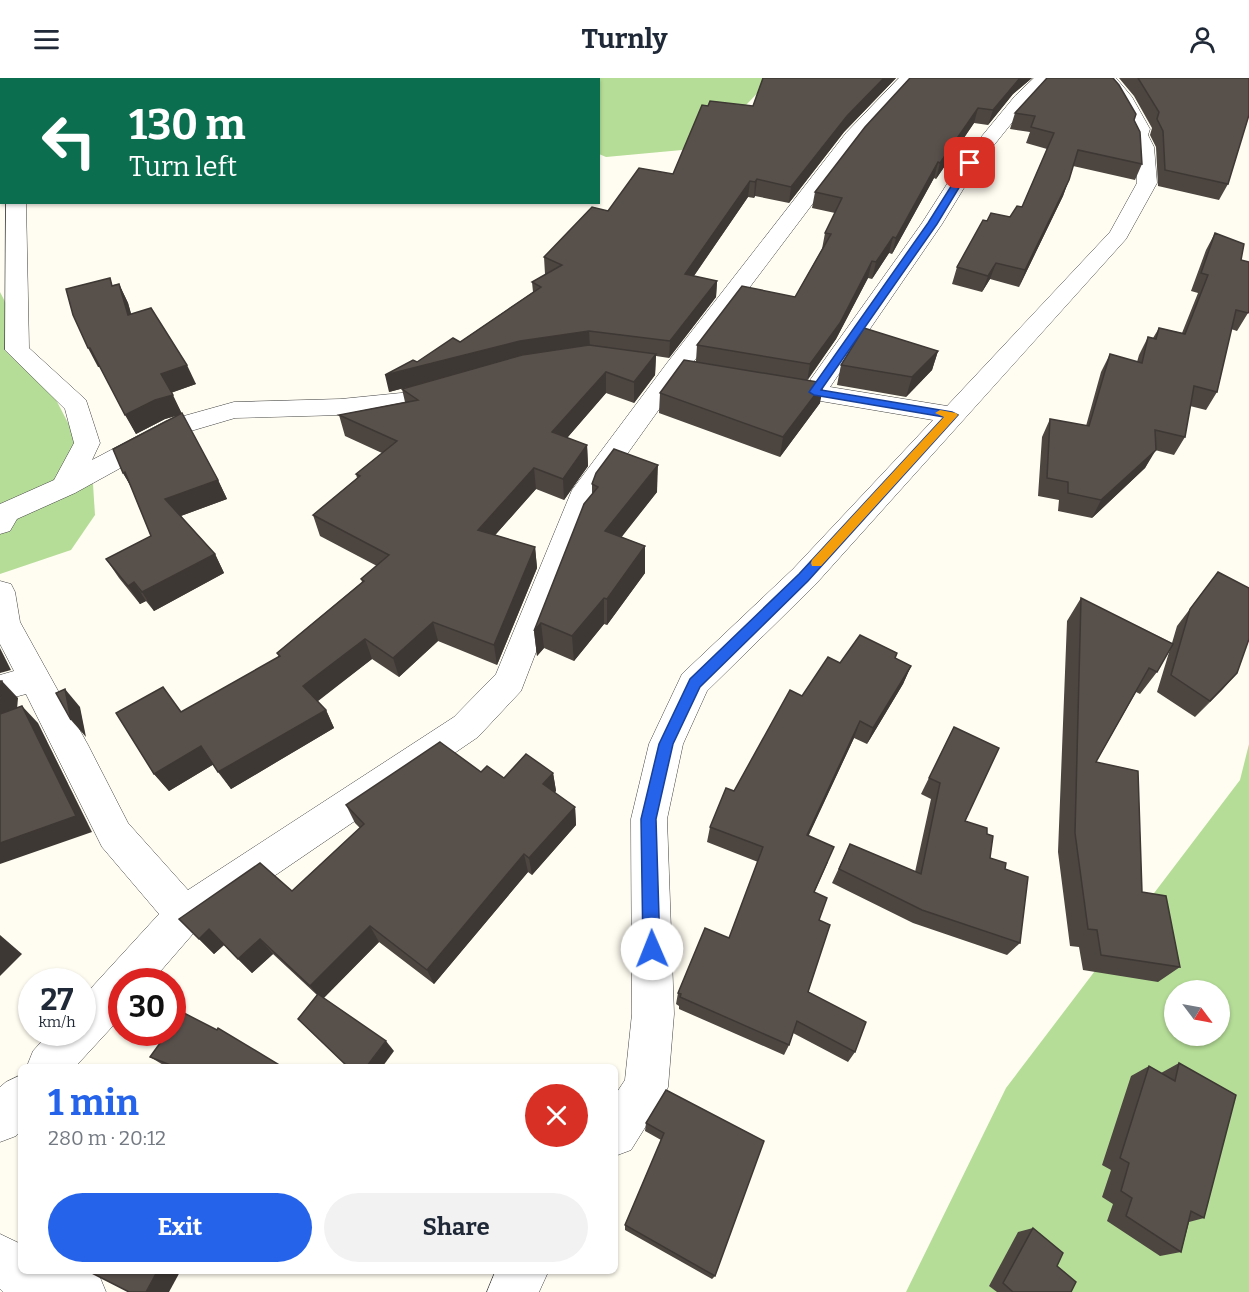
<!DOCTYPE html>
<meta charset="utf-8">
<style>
body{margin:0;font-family:Bitter,serif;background:#f2f2f3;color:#1f2937;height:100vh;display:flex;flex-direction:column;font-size:22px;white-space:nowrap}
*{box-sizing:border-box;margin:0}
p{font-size:20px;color:#747a83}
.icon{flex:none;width:33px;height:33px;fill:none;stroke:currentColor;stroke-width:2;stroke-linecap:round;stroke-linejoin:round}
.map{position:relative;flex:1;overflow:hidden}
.panel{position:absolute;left:18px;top:986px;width:600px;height:210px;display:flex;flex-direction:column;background:#fff;border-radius:9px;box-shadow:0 2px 4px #0004}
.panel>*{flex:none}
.top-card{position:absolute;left:0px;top:0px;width:600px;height:126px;box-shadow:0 2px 4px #0004;background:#0b6e4f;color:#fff;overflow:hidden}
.needle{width:39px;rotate:122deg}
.fabs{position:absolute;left:1164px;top:902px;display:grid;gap:12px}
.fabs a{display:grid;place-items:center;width:66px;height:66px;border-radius:50%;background:#fff;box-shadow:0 2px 4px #0004;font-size:30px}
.speed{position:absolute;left:18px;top:890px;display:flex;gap:12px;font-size:30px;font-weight:700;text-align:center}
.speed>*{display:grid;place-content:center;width:78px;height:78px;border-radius:50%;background:#fff;box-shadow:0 2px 4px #0004;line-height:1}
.speed small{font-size:15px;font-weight:400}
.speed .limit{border:9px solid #d22;background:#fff;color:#111}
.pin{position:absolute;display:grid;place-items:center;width:51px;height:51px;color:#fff;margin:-26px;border-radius:12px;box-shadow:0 3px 9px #0006}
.me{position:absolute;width:66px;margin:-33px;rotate:359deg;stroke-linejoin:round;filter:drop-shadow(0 0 4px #0008)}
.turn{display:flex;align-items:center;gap:21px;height:126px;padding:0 30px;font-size:27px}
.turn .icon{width:78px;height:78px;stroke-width:2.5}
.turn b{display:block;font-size:42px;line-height:51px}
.round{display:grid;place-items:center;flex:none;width:63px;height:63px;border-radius:32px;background:#f2f2f3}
.summary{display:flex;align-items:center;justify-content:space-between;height:102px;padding:0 30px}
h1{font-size:36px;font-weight:700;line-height:45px;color:#2563eb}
.button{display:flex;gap:12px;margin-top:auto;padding:12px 30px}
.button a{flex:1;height:69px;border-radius:36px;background:#2563eb;color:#fff;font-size:24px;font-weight:700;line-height:69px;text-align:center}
.button a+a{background:#f2f2f3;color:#1f2937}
header{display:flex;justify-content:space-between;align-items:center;height:78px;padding:0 30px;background:#fff;font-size:27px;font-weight:700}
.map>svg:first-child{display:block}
</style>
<header><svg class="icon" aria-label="menu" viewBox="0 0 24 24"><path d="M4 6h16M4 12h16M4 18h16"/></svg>Turnly<svg class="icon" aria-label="person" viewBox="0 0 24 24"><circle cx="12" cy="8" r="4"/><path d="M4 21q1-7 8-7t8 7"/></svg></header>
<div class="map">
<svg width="1249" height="1214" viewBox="0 0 1249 1214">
<rect width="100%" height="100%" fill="#fffdf1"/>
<g fill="#b5dd97" fill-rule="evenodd">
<path d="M563,0H772L724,50L682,72L606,79L599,76L598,2Z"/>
<path d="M0,214L92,391L95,437L71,472L0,496Z"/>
<path d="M1249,666V1214H906L1006,1010L1240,702ZM1174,912H1220V957H1174Z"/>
</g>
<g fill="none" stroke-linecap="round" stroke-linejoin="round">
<g stroke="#424242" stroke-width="1">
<g id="minor">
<path d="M255,0H274L254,2Z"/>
<path d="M899,0H917L860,63L685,295L595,421L521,613L478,659L198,850L152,903H122V938L76,988H27L33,973L50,954H82V920L159,836L102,769L26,616L0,623V597L14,593L0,566V503L11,506L15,514L20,544L88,667L128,745L188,812L454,639L496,596L572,412L667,285L846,55Z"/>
<path d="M1034,0H1053L1027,26L978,87L942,146L830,309L947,328L1110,154L1137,105L1136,69L1130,57L1132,51L1115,21L1098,0H1116L1132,19L1150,51L1148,57L1154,69L1157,105L1126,161L815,507L707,613L683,666L667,741L674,936L668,1009L661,1024L631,1072L615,1078V1017L625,1002L632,936L631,741L649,666L682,596L793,491L933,342L779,316L770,313L766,308L770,303L779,300L808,305L922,145L963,81L1015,18Z"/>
<rect x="0" y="54" width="2" height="12"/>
<path d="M0,92H2V105L0,104Z"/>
<path d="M6,124H26L29,270L86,322L100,365L92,382L166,343L234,324L341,321L401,315L449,302L458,304L462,310L458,316L401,331L341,337L235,340L184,355L75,415L17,441L10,453L0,456V426L54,402L74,365L65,331L5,272Z"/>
<path d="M21,997V1052L16,1058L0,1064V1009L6,1004Z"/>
<path d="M0,1156L21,1166V1192H89L99,1197L106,1214H3L0,1211Z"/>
<path d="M496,1192H549L539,1214H487Z"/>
</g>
</g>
<use href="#minor" fill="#fff" fill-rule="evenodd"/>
</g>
<g fill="#4c4540">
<path d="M763,0H896L844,54L789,125L755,118L754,120L748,119L694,198L717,203L716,219L669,280L656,278L655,297L634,325L606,315L567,360L587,367L588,388L564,422L536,411L495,457L535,469L537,490L497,587L438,563L399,599L372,581L317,623L326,632L334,650L231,711L214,686L169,713L154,696L181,634L279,579L277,575L362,504L361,501L377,488L320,458L313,437L357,400L356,396L382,375L345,358L339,337L405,324L402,311L407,309L389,314L417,284L460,264L533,214L532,204L546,196H545L544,179L608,133L673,96L753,28Z"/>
<path d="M910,0H1032L1013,16L988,47L974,45L936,101L934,100L892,176L889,175L872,201L868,200L836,261L807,302L820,325L780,379L659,335L660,315L696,283L697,267L795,219L822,171L825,155L835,135L812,130L815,114Z"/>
<path d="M1119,0H1249L1228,106L1219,122L1158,108L1156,69L1150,57L1152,50L1134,18Z"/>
<path d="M1015,35L1134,42L1142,86L1135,102L1073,88L1063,118L1019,209L990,201L982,214L952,206L957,189L987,143L1010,139L1022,129L1047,71L1026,65L1030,54L1010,51Z"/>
<path d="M1215,155L1241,182L1248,235L1237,253L1231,251L1217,314L1206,332L1190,328L1185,359L1174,377L1155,372L1145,390L1092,440L1058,433L1059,422L1038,418L1042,359L1050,341L1086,348L1101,294L1110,276L1137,284L1139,277L1148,259L1153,260L1159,250L1182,255L1198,215L1191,213L1206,172Z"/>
<path d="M119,206L128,225L131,236L196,306L171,315L182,336L218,402L227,421L181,438L215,476L224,495L154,533L146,523L140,526L119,500L106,481L151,458L132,410L123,395L179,337L165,341L136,356L100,289H98L113,207Z"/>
<path d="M938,273L932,292L906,319L837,307L841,287Z"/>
<path d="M592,406L657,414L621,459L645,468V495L607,547L604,546L574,583L544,570L537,578L534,553L592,416Z"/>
<path d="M1218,494L1237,595L1195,639L1157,614L1170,571L1157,594L1140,616L1136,614L1096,684L1142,814L1180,889L1158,904L1083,892L1079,869L1070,868L1058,774L1067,543L1081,520L1172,565L1177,548Z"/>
<path d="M897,575L895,580L911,588L903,606L867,666L854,660L808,758L828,784L814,815L819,842L808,914L855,974L848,984L793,955L789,967L784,977L679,931V928L676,926L678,915L729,860L758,784L707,764L710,749L734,713L802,618L840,585Z"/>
<path d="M954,649L965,743L987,756L990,780L1005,791L1020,865L1007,877L913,845L832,805L850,766L915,794L931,721L921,716Z"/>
<path d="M481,694L504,700L553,695L556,713L554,715L575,729L576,747L532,797L528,794L434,906L379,864L323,920L394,973L317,917L273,876L252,895L224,867L214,876L179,841L292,813L360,750L355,745L346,727Z"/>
<path d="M150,979L281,988H165Z"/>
<path d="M1179,985L1204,1140L1189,1144L1181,1174L1160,1178L1107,1143L1113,1126L1102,1119L1111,1092L1102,1087L1131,998L1149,988L1161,995Z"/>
<path d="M666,1012L715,1198L712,1201L625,1152V1147L661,1062L645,1053L646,1045Z"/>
<path d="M1033,1150L1057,1188L1071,1214H997L989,1208L1018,1154Z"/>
</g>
<g fill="#3e3834">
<path d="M884,0H896L844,54L789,125L791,109L847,38Z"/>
<path d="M1020,0H1032L1013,16L988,47L993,32Z"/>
<path d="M978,30L974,45L936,101L940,85Z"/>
<path d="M938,84L934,100L892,176L896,160Z"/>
<path d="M757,101L755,118L754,120L755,104Z"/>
<path d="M1069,102L1063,118L1019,209L1025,192Z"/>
<path d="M750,103L748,119L684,212L685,196Z"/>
<path d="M893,159L889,175L872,201L876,184Z"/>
<path d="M872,183L868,200L836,261L807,303L810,286Z"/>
<path d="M996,185L990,201L982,214L988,198Z"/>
<path d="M717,203L716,219L669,280L670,263Z"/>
<path d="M119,206L128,225L137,256L128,237Z"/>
<path d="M589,253L590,270L521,280L389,314L385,297L520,263Z"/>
<path d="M88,270H90L101,289H98Z"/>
<path d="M938,273L932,292L906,319L912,299Z"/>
<path d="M656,276L655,297L634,325V304Z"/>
<path d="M187,287L196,306L170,315L161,296Z"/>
<path d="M606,294V315L554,375L552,354Z"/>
<path d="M824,305L820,325L780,379L783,359Z"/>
<path d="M173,317L182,336L165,341L136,356L125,337L155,322Z"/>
<path d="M587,367L588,388L564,422L563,401Z"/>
<path d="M1156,372L1145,390L1092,440L1101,422Z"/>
<path d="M658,387L657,414L606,479L605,453Z"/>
<path d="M534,390L536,411L482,472L478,452Z"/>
<path d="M125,394L134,414L123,395Z"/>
<path d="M218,402L227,421L175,440L165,421Z"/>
<path d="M645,468V495L607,547V521Z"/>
<path d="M535,469L537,490L497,587L494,567Z"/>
<path d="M215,476L224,495L154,533L142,514Z"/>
<path d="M134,504L146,523L140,526L128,508Z"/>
<path d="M604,520V546L574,583L572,558Z"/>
<path d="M433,544L438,563L399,599L393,580Z"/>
<path d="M541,545L544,570L537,578L534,553Z"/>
<path d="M365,561L372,581L313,627L303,608Z"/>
<path d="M0,570L11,592L0,595Z"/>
<path d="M911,588L903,606L867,666L873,650Z"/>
<path d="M1237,595L1222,612L1195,639L1210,623Z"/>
<path d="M2,603L18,620L15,654L0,638V621Z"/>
<path d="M65,611L80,629L86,659L71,642Z"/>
<path d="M22,628L38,645L92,754L0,786V765Z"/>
<path d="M326,632L334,650L231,711L218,694Z"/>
<path d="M860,643L854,660L802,772L807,757Z"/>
<path d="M201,668L214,686L169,713L154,696Z"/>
<path d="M553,695L556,713L545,725L543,706Z"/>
<path d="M575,729L576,747L532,797L529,780Z"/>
<path d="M524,776L528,794L434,906L427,892Z"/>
<path d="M370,848L379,864L322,922L310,908Z"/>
<path d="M209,851L224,867L214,876L199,861Z"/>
<path d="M0,857L22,876L0,898Z"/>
<path d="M260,861L273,876L252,895L238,881Z"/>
<path d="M386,963L394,973L383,988H367Z"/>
<path d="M158,1192H181L169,1214H146Z"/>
</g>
<g fill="#58504b" stroke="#3e3834" stroke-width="1.5">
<path d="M763,0H884L847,38L791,109L757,101L755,104L750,103L685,196L717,203L670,263L589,253L520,263L385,297L413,282L417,284L453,260L460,264L541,209L532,204L562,187L544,179L592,129L608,133L639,90L673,96L702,27L708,28L710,23L753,28Z"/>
<path d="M910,0H1020L993,32L978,30L940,85L938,84L896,160L893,159L876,184L872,183L840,245L810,286L697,267L742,208L795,219L831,156L825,155L842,120L815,114L865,49Z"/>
<path d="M1047,0H1113L1119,7L1136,36L1134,42L1140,54L1142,86L1078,72L1069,102L1025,192L996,185L988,198L957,189L983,142L987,143L991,135L1010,139L1017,128L1022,129L1054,55L1031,49L1035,38L1015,35Z"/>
<path d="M1138,0H1249V37L1228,106L1165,92L1163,53L1157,41L1159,34Z"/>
<path d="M1215,155L1244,166L1241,182L1249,184V233L1248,235L1236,232L1217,314L1194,308L1185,359L1155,352L1156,372L1101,422L1068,415V404L1047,400L1050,341L1089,348L1110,276L1142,285L1148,259L1156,261L1159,250L1185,256L1208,197L1201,195Z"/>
<path d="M110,200L112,208L119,206L128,237L151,230L187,287L161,296L173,317L155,322L125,337L90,270H88L73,237L66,211Z"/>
<path d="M864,250L938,273L912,299L841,287Z"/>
<path d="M589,267L656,276L634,304L606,294L552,354L587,367L563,401L534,390L478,452L535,469L494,567L433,544L393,580L365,561L303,608L326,632L218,694L201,668L154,696L116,635L163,609L181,634L280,578L277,575L364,503L361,501L389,477L313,437L360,398L356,396L397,363L339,337L418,322L402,311L522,277Z"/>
<path d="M684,282L824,305L783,359L660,315Z"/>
<path d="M182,335L218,402L165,421L215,476L142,514L134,504L128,508L106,481L151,458L125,394L123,395L113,371Z"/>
<path d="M614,371L658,387L605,453L645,468L607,521L604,520L572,558L541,545L534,553L584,426L598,409L592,406L596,395Z"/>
<path d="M1218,494L1249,510V561L1237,595L1210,623L1171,597L1190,531Z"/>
<path d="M1081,520L1173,566L1157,594L1149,590L1096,684L1138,693L1142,814L1166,818L1180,889L1101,877L1097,852L1088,851L1075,755Z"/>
<path d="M860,557L897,575L895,580L911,588L873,650L860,643L807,757L834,769L814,814L827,820L819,842L830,847L808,914L866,944L855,974L797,943L789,967L680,919L681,916L678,915L705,850L729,860L763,769L710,749L726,710L734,713L790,612L802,618L828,579L840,585Z"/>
<path d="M0,603H2L0,621Z"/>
<path d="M65,611L71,642L56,615Z"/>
<path d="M22,628L76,738L0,765V636Z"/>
<path d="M954,649L999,670L965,743L987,750V756L993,758L990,780L1006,785L1005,791L1028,799L1020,865L922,832L839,791L850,766L921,796L940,705L929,700Z"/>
<path d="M440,664L481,694L487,688L504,700L526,676L553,695L543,706L575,729L529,780L524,776L427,892L370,848L310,908L260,861L238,881L209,851L199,861L179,841L260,785L292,813L364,746L346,727Z"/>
<path d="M318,916L386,963L367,988H347L298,941Z"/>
<path d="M182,934L217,952L218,950L281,988H173L150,979L168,954H172V947Z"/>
<path d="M1179,985L1236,1017L1204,1140L1191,1133L1181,1174L1126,1138L1132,1120L1121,1113L1129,1085L1120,1080L1149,988L1175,1003Z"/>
<path d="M666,1012L764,1063L715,1198L625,1147L664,1055L646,1045Z"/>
<path d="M1033,1150L1063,1175L1057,1188L1076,1204L1071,1214H1013L1003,1205Z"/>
<path d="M86,1192H158L146,1214H129Z"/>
</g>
<path fill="#2563eb" stroke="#184099" stroke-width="1.5" d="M967,83L974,85L937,146L821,312L952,334L958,337L808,503L700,609L673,666L656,741L660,871L658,877L652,879L646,877L643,871L641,741L659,666L690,601L799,496L944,339L814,317L809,314L928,145Z"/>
<path fill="#f59e0b" d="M940,332L956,335L958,337L821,488H812L811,485L812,482L944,339L935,335Z"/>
</svg>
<div class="fabs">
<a><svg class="needle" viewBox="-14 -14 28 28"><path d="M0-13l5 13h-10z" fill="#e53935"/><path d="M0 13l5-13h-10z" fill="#747a83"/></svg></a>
</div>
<div class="speed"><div>27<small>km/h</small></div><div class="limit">30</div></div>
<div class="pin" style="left:970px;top:85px;background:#d93025"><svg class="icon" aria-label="arrive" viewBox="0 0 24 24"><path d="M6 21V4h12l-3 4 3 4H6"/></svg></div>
<svg class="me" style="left:652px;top:871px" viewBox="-20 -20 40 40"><circle r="19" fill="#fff"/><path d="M0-13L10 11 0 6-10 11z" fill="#2563eb"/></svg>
<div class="top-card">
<div class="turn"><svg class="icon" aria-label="left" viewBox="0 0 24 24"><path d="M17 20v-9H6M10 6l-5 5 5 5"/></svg><div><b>130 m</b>Turn left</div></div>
</div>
<section class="panel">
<div class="summary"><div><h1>1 min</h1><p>280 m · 20:12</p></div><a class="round" style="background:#d93025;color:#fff"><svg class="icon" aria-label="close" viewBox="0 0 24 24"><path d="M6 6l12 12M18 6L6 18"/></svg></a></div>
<div class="button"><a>Exit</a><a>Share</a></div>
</section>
</div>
